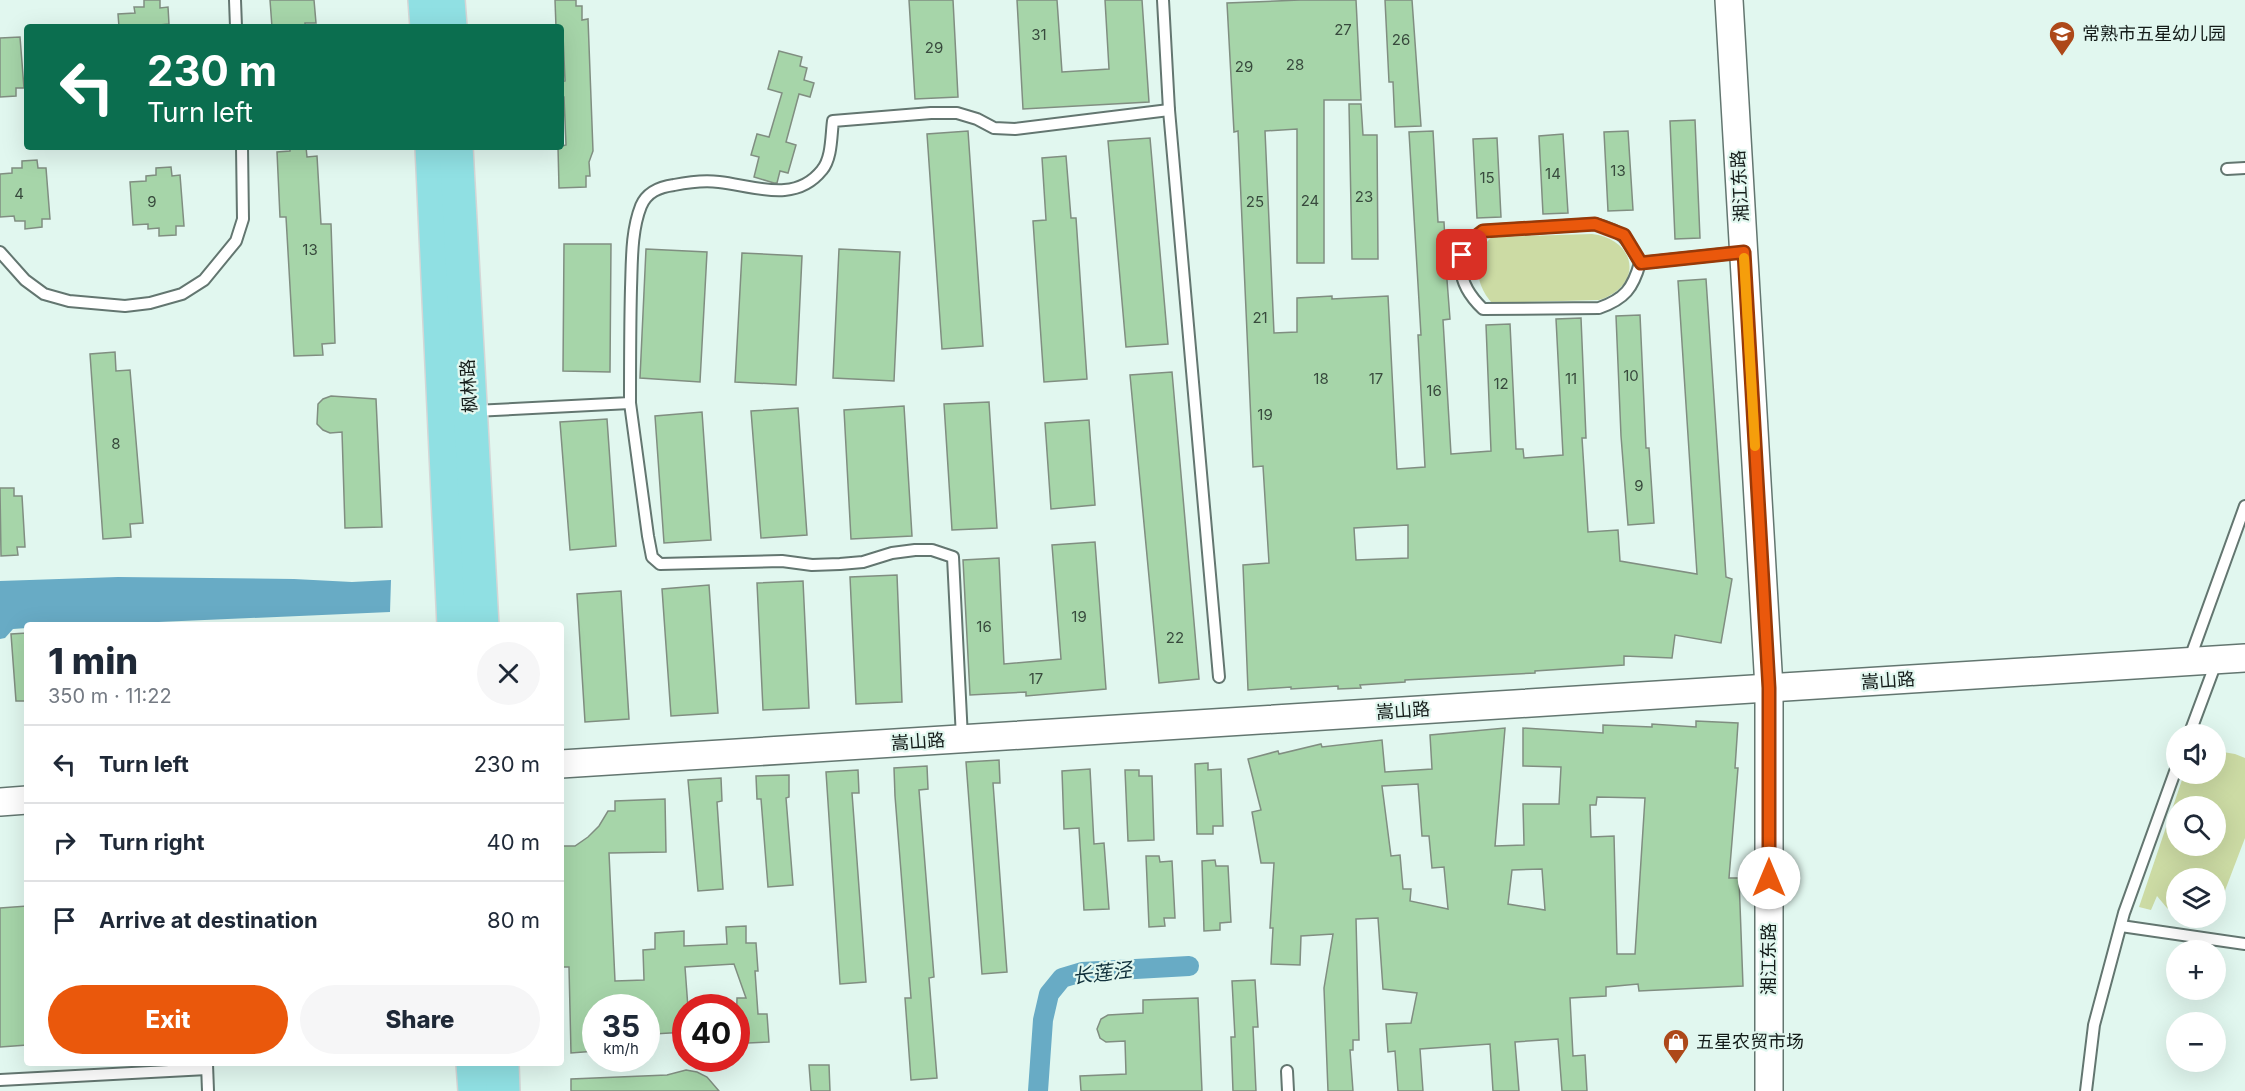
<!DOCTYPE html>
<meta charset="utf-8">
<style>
body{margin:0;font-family:Inter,"Noto Sans SC",sans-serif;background:#f6f6f7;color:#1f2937;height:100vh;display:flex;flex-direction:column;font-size:22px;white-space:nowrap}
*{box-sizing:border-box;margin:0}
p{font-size:20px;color:#747a83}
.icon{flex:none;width:33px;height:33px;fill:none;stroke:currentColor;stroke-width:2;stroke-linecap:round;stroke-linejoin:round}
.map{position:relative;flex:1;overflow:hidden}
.sheet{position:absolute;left:24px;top:622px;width:540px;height:444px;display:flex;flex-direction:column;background:#fff;border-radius:6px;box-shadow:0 6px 24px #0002}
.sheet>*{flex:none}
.hud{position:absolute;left:24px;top:24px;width:540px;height:126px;border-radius:6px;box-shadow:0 6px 24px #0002;background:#0b6e4f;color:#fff;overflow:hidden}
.buttons{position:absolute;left:2166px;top:724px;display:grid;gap:12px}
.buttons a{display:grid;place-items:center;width:60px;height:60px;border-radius:50%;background:#fff;box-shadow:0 6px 24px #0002;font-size:30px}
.speed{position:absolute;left:582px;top:994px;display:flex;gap:12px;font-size:30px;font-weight:700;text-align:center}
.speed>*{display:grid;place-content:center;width:78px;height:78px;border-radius:50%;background:#fff;box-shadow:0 6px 24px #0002;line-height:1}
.speed small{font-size:15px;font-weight:400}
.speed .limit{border:9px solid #d22;background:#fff;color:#111}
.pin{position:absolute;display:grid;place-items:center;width:51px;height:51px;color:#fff;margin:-26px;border-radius:12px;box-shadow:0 3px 9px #0006}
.me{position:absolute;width:66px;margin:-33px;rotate:0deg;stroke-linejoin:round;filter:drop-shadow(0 0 4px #0008)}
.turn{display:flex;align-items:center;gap:21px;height:126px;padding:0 24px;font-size:27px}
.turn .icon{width:78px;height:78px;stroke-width:2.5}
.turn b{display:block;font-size:42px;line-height:51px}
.round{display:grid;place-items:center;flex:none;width:63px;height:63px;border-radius:32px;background:#f6f6f7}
.summary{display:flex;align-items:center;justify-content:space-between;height:102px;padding:0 24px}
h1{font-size:36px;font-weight:800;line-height:45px}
.cta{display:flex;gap:12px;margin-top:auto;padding:12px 24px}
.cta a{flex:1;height:69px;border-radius:36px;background:#ea580c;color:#fff;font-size:24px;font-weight:800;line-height:69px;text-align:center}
.cta a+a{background:#f6f6f7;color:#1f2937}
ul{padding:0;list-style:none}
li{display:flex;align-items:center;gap:18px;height:78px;padding:0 24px;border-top:2px solid #e0e1e3}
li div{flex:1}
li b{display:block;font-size:22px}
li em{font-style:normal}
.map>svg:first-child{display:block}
</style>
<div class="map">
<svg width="2245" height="1091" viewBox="0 0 2245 1091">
<rect width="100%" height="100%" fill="#e1f7ef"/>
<g fill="#ccdba4" fill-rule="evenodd">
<path d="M1592,234C1636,239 1645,285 1599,300L1492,303C1475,285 1471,254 1492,237Z"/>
<path d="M2223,752L2235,754L2245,758V838L2221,901L2216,908V879H2176V914L2167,908L2157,896L2151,910L2139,907L2184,774H2216V753ZM2176,807H2216V846H2176Z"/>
</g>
<path fill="#68abc5" d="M118,577L294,579L352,582L391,580L390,612L90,625L27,626V628L13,629L5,638L0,639V581Z"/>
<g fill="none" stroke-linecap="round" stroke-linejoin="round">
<path stroke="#68abc5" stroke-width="20" d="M1038,1091L1043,1020L1049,994L1062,978L1082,972L1189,966"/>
</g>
<g fill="#a6d5a9" stroke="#808e81" stroke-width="1.5" fill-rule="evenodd">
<path d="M144,0H160V8L168,7L169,24L160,25V27H119L118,14L135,13L134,7H144Z"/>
<path d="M270,0H314L316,23H305V27H272Z"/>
<path d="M555,0H576V6H582V20L588,19L593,151L589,162L590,176H586V187L559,188L558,147L566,145L564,97H561V82L565,81L563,35H561V27H556Z"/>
<path d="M909,0H953L958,97L915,99Z"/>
<path d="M1017,0H1057L1062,72L1109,69L1105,0H1142L1149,102L1023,109Z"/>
<path d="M1300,0H1356L1361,100H1324V263H1297V129L1265,131L1274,333L1297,332V298L1332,296V299L1388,296L1397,469L1425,467L1418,335H1421L1409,132L1433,131L1438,222H1444L1447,280L1450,319L1443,320L1451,454L1491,451L1486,325L1510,324L1516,449H1523L1524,458L1563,455L1556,319L1581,318L1586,438H1582L1588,532L1618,530L1620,561L1697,574L1678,281L1706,279L1726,577L1732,579L1721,643L1675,635L1672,658L1624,656V665L1535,671V673L1405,680V682L1360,685L1361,688L1338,689V686L1291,689V687L1248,690L1243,565L1269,563L1263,466L1253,467L1238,131L1234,132L1227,3ZM1408,525V558L1356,560L1354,528Z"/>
<path d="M1385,0H1412L1421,126L1395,127L1393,82H1389Z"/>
<path d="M20,37L24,88H16V96L0,97V38Z"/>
<path d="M779,51L802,57L800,66L807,68L804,80L814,83L810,97L799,94L786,142L796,145L788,173L780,171L777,183H774L754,177L759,157L751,155L757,134L769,137L782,93L768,89Z"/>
<path d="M1349,104H1361L1363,135H1377L1378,259H1352Z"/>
<path d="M1695,120L1700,238L1675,239L1670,121Z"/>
<path d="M968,131L983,346L942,349L927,134Z"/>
<path d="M1628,131L1633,210L1608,211L1604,132Z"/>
<path d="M1563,134L1568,213L1543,214L1539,136Z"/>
<path d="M1150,138L1168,344L1126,347L1108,141Z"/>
<path d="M1497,138L1501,217L1477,218L1473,139Z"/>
<path d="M290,147H306L307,157L317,156L321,224H331L335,343L322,344L323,355L294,356L286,217H280L277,152L290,151Z"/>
<path d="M1066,156L1071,218H1076L1087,379L1044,382L1033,221L1046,220L1042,158Z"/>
<path d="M37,160L38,168H46L50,219H42V227L25,229V221H15L14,216L0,217V174L12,173V168H22V161Z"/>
<path d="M171,167L172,176L180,175L184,226H176V235L159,236V228L148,229V224L133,225L130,182L146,181V176L156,175V168Z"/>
<path d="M564,244H611L610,372L563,371Z"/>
<path d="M646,249L707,252L700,382L640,378Z"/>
<path d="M839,249L900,252L894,381L833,378Z"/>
<path d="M742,253L802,256L796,385L735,382Z"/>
<path d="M1640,315L1646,448H1649L1654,523L1628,525L1621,436L1616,316Z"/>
<path d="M115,352L116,371L130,370L143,523L130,524L131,537L103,539L90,354Z"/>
<path d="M1172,372L1199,679L1159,683L1130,375Z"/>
<path d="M331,396L376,399L382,527L345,528L342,432L330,433L323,430L317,424L318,404L323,399Z"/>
<path d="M989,402L997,528L952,530L944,404Z"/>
<path d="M904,406L912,536L851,539L844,410Z"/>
<path d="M798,408L807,535L761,538L751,411Z"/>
<path d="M702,412L711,540L664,543L655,416Z"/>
<path d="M607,419L616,546L570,550L560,422Z"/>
<path d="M1089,420L1095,505L1051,509L1045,423Z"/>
<path d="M0,488H14V496H22L25,547H17L18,555L1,556Z"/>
<path d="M1095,542L1106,689L1026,696V692L970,695L963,560L999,558L1004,664L1061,659L1052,545Z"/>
<path d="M897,575L902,702L856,704L850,577Z"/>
<path d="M803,581L809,708L763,710L757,583Z"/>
<path d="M709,585L718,713L671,716L662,589Z"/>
<path d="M621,591L629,719L585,722L577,594Z"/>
<path d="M27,633V701H16L11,634Z"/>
<path d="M1696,721L1738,723L1735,768H1738L1729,878H1739L1743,986L1639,991L1638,984L1606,987V996L1570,998L1573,1056L1585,1055L1587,1091H1562L1558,1039L1515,1042L1519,1091H1493L1490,1044L1420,1049L1423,1091H1398L1395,1051L1388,1052L1386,1024L1411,1023L1417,993L1383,989L1378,918L1356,919L1359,1040H1353V1050H1350L1353,1091H1328L1324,988L1333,934L1301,936L1300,965L1271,964L1273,928H1270L1274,863H1261L1252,812L1261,810L1248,759L1278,751L1279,754L1321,744L1322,747L1382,740L1385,772L1432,769L1430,735L1505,728L1495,846L1524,845L1523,804H1559L1561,767L1523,766V728L1603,733V725L1652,727V724L1696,727ZM1418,784L1422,836H1429L1432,868L1444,867L1448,909L1410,901L1411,889H1403L1400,855L1391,856L1382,786ZM1597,797L1645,798L1635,954H1617L1614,836L1591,837L1590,805H1596ZM1542,869L1545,910L1508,904L1512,870Z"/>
<path d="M999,760L1000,783H993L1007,972L982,974L966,762Z"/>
<path d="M1208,763V770L1221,769L1223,826H1213V834H1197L1195,764Z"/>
<path d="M927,766L928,789L919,790L934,977L929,978L937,1078L911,1080L905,998H911L895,796L894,768Z"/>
<path d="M1090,769L1094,844L1104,843L1109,909L1084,910L1079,828L1064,829L1062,771Z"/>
<path d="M858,770L859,793H852L866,982L840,984L826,772Z"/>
<path d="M1125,770H1139V776H1152L1154,840L1128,841Z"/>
<path d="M789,775V797L786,798L793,885L768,887L761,799H757L756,776Z"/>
<path d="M721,778L722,801L717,802L723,889L698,891L688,780Z"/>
<path d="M665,799L666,852L609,853L615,981L644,980L643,950L655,949V933L684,931V946L727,944L726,927L746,926V943H756L758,971H755L758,1014H767L769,1042L748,1043L745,1035L736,1036L737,998H746L734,964L685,967L688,1008H686V1032L654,1034L653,1017H646V1008H596V1051L571,1053L569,967H561V846H575L588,837L599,826L608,811H615V801Z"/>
<path d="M1146,856H1159L1160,862L1172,861L1175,918H1164L1165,926L1149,927Z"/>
<path d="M1215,860L1216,866H1228L1231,922L1220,923V930L1204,931L1202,861Z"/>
<path d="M27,906V1045L0,1047V908Z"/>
<path d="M1255,980L1258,1027H1253L1256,1091H1233L1231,1037H1235L1232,981Z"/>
<path d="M1198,998L1202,1091H1081L1080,1076L1126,1074L1125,1041L1106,1042L1100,1038L1097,1029L1101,1019L1108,1015L1143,1013V1000Z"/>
<path d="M809,1065H829L830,1091H811Z"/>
<path d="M686,1070L697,1072L707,1077L719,1091H571V1079L667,1075Z"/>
</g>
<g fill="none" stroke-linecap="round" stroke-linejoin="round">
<g stroke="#637670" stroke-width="14">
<g id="service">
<path d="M235,0L236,27"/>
<path d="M1163,0L1169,110L1219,677"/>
<path d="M2227,169L2245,168"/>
<path d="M0,252L25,280L44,294L69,301L125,306L150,303L182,294L204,280L236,241L243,219L242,147"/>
<path d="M1640,263C1633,288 1625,299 1599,308L1483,309C1456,283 1452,254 1483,231L1595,224C1623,231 1627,238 1640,263L1743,252"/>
<path d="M630,403L648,536L652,557L660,564L782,561L812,565L840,564L863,562L892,553L915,550H932L953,557L962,738"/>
<path d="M474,411L630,403C630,364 630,326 631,288C632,262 631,231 641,206C647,192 659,187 674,185C689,182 704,180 719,182C754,186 795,204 822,170C832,158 831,136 833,121L931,113H957L977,119L994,128L1015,129L1169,110"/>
<path d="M2189,661L2245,506"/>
<path d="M2189,735L2217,660"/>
<path d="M2121,926L2245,944"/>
<path d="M207,1064L208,1091"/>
<path d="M1287,1071L1288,1091"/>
<path d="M0,1080L207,1069"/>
<path d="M2086,1091L2094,1025L2124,913L2176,769"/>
</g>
</g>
<g stroke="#637670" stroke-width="30">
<g id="tertiary">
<path d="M1729,0L1769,688V1091"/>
<path d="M561,764L2245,658"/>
<path d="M0,802L27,800"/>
</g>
</g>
<g stroke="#d5d6d6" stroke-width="36">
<g id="primary">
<path d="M425,0L427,27"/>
<path d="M448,0L450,27"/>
<path d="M432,147L454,626"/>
<path d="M456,147L482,626"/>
<path d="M473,1064L475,1091"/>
<path d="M502,1064L503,1091"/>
</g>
</g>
<use href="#service" stroke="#fff" stroke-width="10"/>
<use href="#tertiary" stroke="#fff" stroke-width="27"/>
<use href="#primary" stroke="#90e0e3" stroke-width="33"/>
</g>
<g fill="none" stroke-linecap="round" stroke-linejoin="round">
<g stroke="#983908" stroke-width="15">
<path id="route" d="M1462,255L1470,241L1483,231L1595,224L1624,235L1641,263L1744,252L1769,688V878"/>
</g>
<use href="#route" stroke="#ea580c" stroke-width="10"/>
<path stroke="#f59e0b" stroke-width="10" d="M1744,258L1755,446"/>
</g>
<defs>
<g id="school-pin" transform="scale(1.35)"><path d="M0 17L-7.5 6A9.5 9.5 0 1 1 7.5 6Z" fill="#ad4819" stroke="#e1f7ef"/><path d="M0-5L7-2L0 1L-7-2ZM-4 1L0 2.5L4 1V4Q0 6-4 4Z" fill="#fff"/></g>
<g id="shop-pin" transform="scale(1.35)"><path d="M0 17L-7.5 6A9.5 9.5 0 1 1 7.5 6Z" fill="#ad4819" stroke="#e1f7ef"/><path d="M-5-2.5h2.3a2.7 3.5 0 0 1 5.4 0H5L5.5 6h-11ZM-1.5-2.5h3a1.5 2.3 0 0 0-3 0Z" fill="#fff"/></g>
</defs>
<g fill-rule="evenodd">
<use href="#school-pin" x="2062" y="34"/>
<use href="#shop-pin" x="1676" y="1042"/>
</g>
<g text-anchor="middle" stroke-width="4.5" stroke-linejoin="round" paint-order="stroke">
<g font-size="15" fill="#384a3d">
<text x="1343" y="35">27</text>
<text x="1039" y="40">31</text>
<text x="1401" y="45">26</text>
<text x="934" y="53">29</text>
<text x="1295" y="70">28</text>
<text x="1244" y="72">29</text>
<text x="1618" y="176">13</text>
<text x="1553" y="179">14</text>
<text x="1487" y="183">15</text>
<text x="19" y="199">4</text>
<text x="1364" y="202">23</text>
<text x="1310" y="206">24</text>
<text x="152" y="207">9</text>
<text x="1255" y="207">25</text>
<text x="310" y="255">13</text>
<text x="1260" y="323">21</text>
<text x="1631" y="381">10</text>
<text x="1321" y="384">18</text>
<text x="1376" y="384">17</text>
<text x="1571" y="384">11</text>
<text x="1501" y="389">12</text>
<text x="1434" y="396">16</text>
<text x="1265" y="420">19</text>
<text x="116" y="449">8</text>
<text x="1639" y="491">9</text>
<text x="1079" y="622">19</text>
<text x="984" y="632">16</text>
<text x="1175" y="643">22</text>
<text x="1036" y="684">17</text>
</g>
<g font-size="18" fill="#141c19" stroke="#e1f7ef" text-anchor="start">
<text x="2082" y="40">常熟市五星幼儿园</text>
<text x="1696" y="1048">五星农贸市场</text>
</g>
<g font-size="18" fill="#141c19" stroke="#e1f7ef">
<text transform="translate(1740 186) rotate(-93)" y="6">湘江东路</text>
<text transform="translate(469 386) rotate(-93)" y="6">枫林路</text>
<text transform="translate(1888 681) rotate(-4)" y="6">嵩山路</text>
<text transform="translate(1403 711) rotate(-4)" y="6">嵩山路</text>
<text transform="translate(918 742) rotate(-4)" y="6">嵩山路</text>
<text transform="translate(1769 959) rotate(-90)" y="6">湘江东路</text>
</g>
<g font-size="20" font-style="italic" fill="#10313c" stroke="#e1f7ef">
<text transform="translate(1102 973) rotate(-7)" y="7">长莲泾</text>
</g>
</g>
</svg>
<div class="buttons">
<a><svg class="icon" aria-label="sound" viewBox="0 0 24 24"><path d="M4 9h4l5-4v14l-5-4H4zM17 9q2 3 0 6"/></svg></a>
<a><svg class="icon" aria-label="search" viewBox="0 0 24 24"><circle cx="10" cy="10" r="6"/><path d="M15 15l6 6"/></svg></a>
<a><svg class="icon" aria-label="layers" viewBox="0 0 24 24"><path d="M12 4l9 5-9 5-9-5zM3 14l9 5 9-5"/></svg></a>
<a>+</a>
<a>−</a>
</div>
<div class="speed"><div>35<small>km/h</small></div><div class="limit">40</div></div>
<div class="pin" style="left:1462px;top:255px;background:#d93025"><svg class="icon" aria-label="arrive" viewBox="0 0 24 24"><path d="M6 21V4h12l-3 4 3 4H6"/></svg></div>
<svg class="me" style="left:1769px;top:878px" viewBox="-20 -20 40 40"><circle r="19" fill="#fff"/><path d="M0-13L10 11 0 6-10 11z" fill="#ea580c"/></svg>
<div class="hud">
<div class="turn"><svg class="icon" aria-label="left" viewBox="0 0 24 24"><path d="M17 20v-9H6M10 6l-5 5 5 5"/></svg><div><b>230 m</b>Turn left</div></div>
</div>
<section class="sheet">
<div class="summary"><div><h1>1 min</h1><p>350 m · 11:22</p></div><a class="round"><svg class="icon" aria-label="close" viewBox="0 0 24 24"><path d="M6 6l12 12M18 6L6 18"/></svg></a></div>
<ul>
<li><svg class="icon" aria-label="left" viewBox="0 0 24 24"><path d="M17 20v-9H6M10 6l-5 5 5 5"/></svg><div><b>Turn left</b></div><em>230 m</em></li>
<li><svg class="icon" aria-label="right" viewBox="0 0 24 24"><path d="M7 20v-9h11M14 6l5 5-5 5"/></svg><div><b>Turn right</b></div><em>40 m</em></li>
<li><svg class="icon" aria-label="arrive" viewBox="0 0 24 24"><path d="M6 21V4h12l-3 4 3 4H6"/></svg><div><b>Arrive at destination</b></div><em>80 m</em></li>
</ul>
<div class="cta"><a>Exit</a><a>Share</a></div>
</section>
</div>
